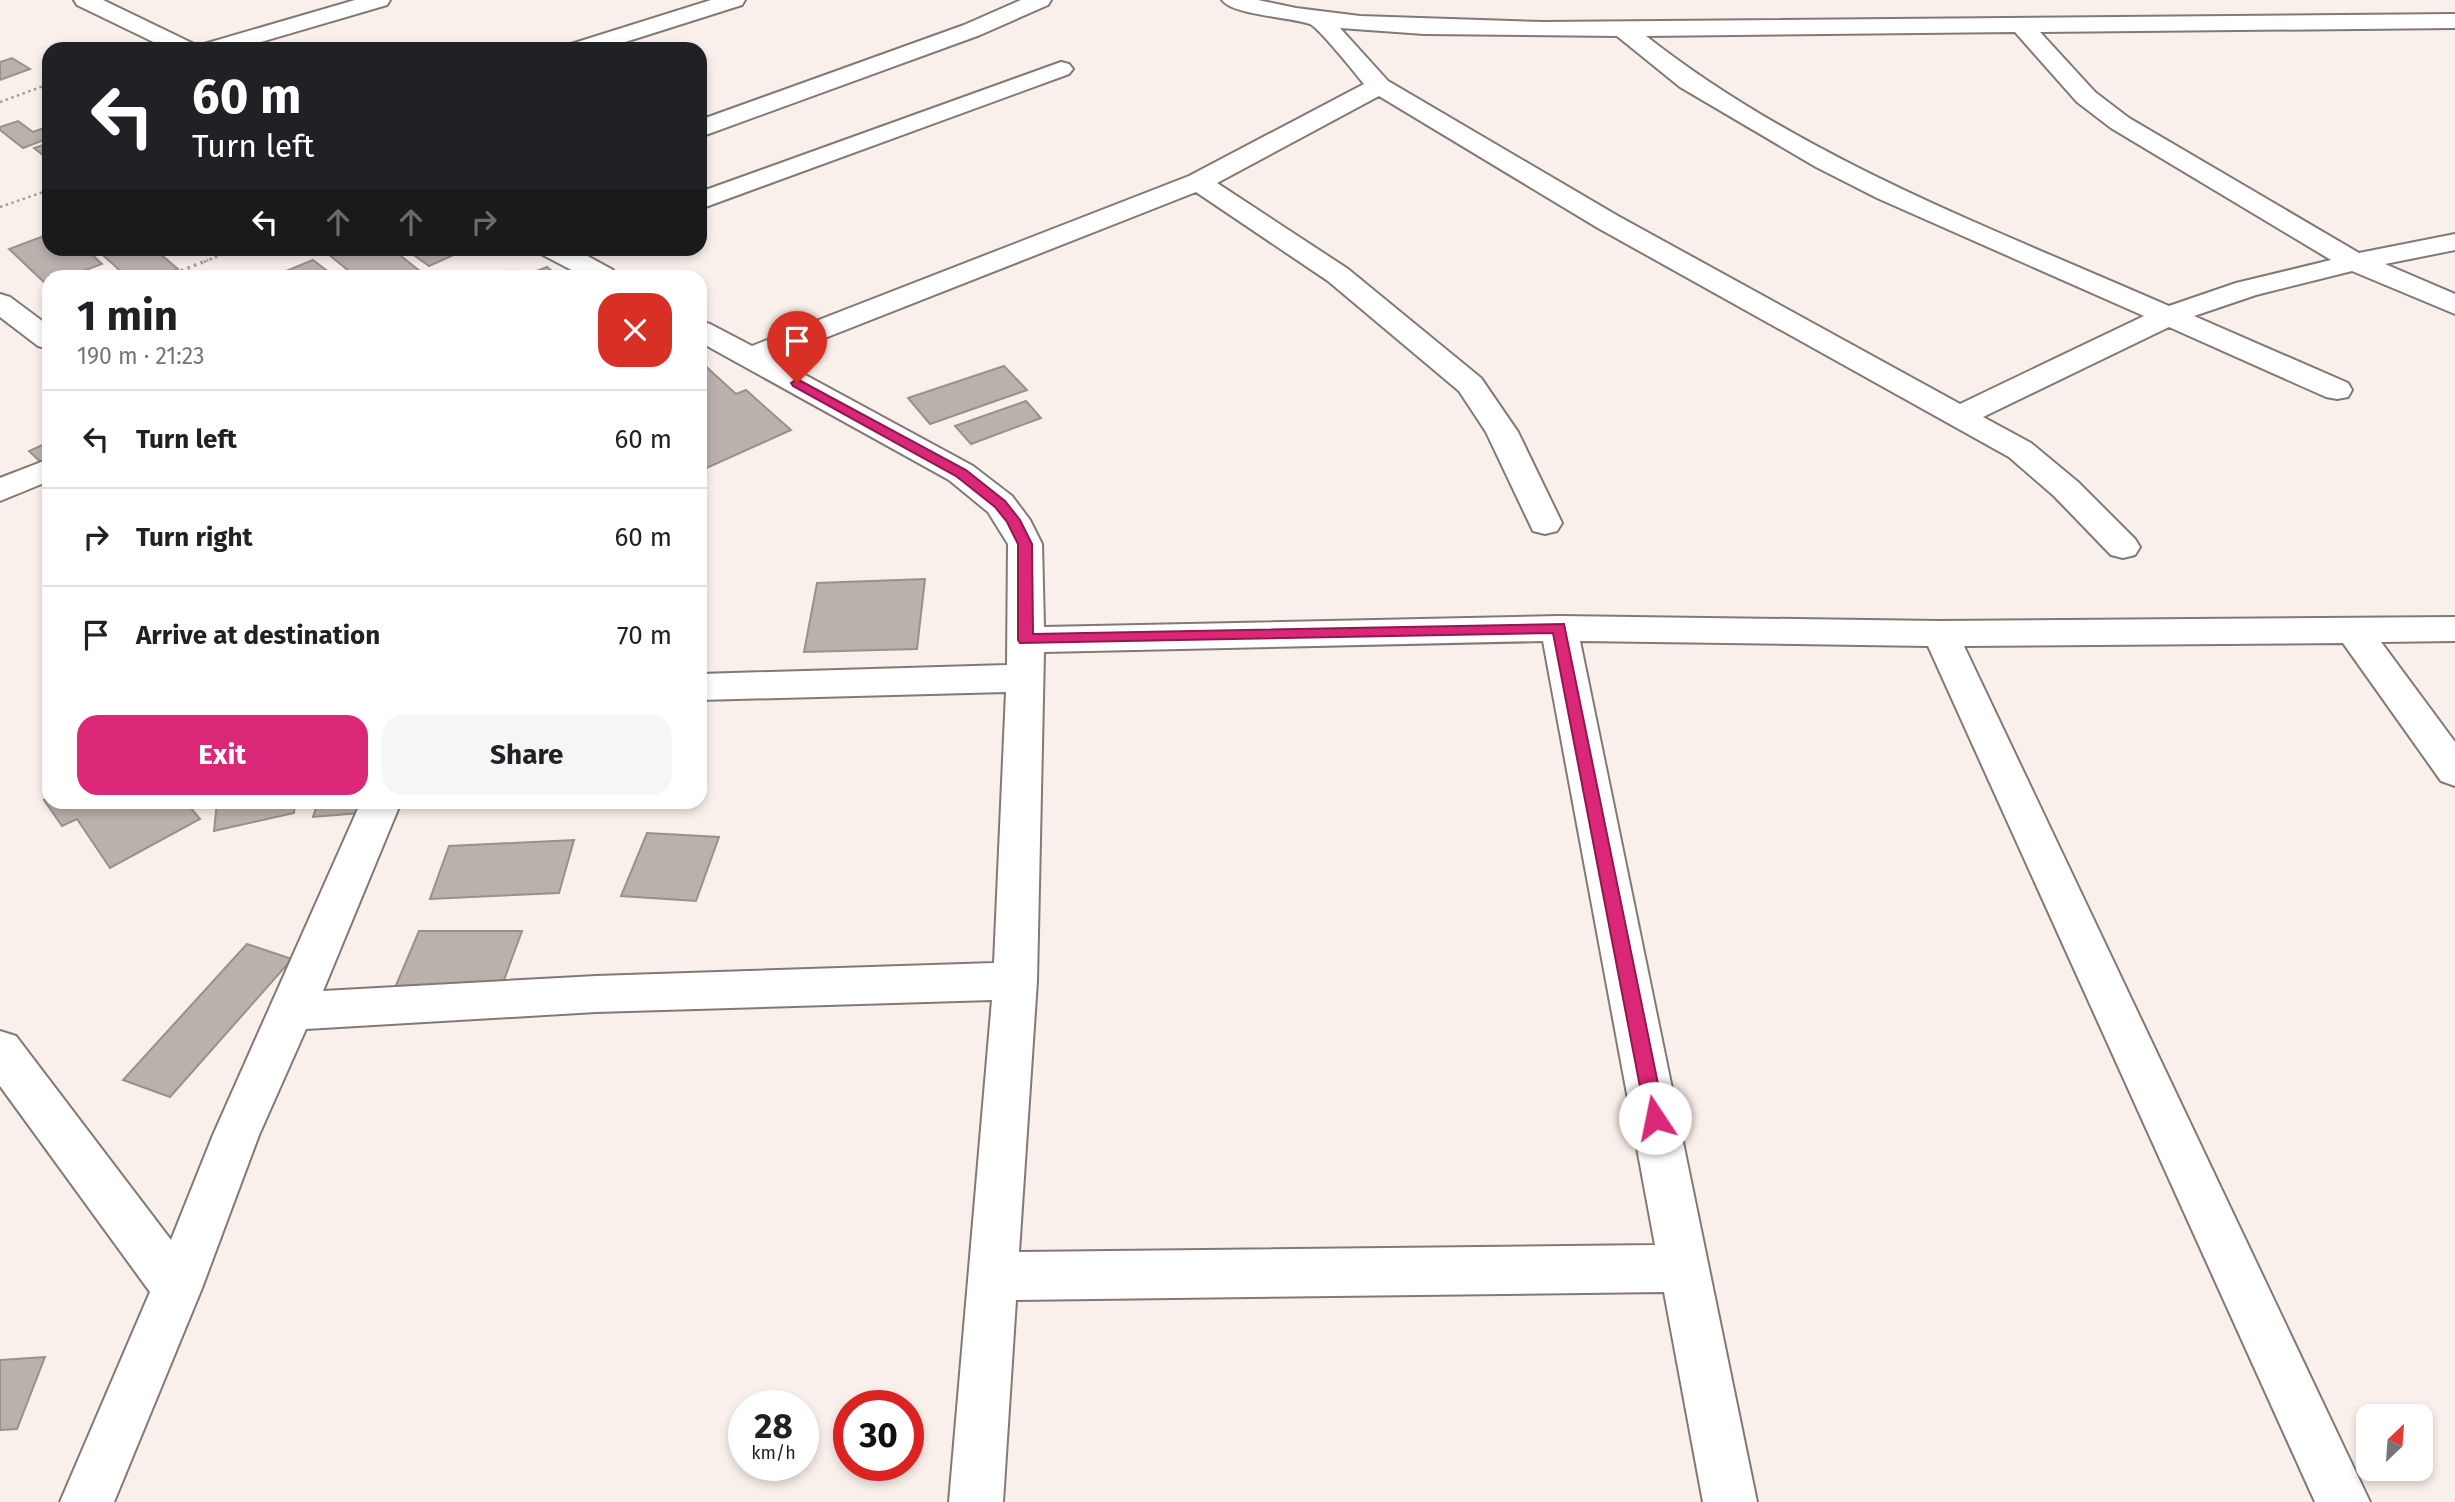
<!DOCTYPE html>
<meta charset="utf-8">
<style>
body{margin:0;font-family:"Fira Sans",sans-serif;background:#f6f6f6;color:#202124;height:100vh;display:flex;flex-direction:column;font-size:26px;white-space:nowrap}
*{box-sizing:border-box;margin:0}
p{font-size:23px;color:#757577}
.icon{flex:none;width:38px;height:38px;fill:none;stroke:currentColor;stroke-width:2;stroke-linecap:round;stroke-linejoin:round}
.map{position:relative;flex:1;overflow:hidden}
.panel{position:absolute;left:42px;top:270px;width:665px;height:539px;display:flex;flex-direction:column;background:#fff;border-radius:21px;box-shadow:0 4px 10px #0003}
.panel>*{flex:none}
.guide{position:absolute;left:42px;top:42px;width:665px;height:214px;border-radius:21px;box-shadow:0 4px 10px #0003;background:#202124;color:#fff;overflow:hidden}
.needle{width:46px;rotate:25deg}
.fabs{position:absolute;left:2356px;top:1404px;display:grid;gap:14px}
.fabs a{display:grid;place-items:center;width:77px;height:77px;border-radius:14px;background:#fff;box-shadow:0 4px 10px #0003;font-size:35px}
.speed{position:absolute;left:728px;top:1390px;display:flex;gap:14px;font-size:35px;font-weight:700;text-align:center}
.speed>*{display:grid;place-content:center;width:91px;height:91px;border-radius:50%;background:#fff;box-shadow:0 4px 10px #0003;line-height:1}
.speed small{font-size:18px;font-weight:400}
.speed .limit{border:10px solid #d22;background:#fff;color:#111}
.pin{position:absolute;display:grid;place-items:center;width:60px;height:60px;color:#fff;margin:-72px -30px;border-radius:50% 50% 50% 0;rotate:-45deg;box-shadow:0 0 7px #0007}
.pin .icon{rotate:45deg}
.me{position:absolute;width:77px;margin:-38px;rotate:349deg;stroke-linejoin:round;filter:drop-shadow(0 0 5px #0008)}
.turn{display:flex;align-items:center;gap:24px;height:147px;padding:0 35px;font-size:32px}
.turn .icon{width:91px;height:91px;stroke-width:2.5}
.turn b{display:block;font-size:49px;line-height:60px}
.lanes{display:flex;align-items:center;height:66px;padding:0 35px;background:#0003;justify-content:center;gap:35px;direction:ltr}
.lanes .off{opacity:.35}
.round{display:grid;place-items:center;flex:none;width:74px;height:74px;border-radius:21px;background:#f6f6f6}
.headline{display:flex;align-items:center;justify-content:space-between;height:119px;padding:0 35px}
h1{font-size:42px;font-weight:700;line-height:52px}
.action{display:flex;gap:14px;margin-top:auto;padding:14px 35px}
.action a{flex:1;height:80px;border-radius:21px;background:#db2777;color:#fff;font-size:28px;font-weight:700;line-height:80px;text-align:center}
.action a+a{background:#f6f6f6;color:#202124}
ul{padding:0;list-style:none}
li{display:flex;align-items:center;gap:21px;height:98px;padding:0 35px;border-top:2px solid #e0e0e0}
li div{flex:1}
li b{display:block;font-size:26px}
li em{font-style:normal}
.map>svg:first-child{display:block}
</style>
<div class="map">
<svg width="2455" height="1502" viewBox="0 0 2455 1502">
<rect width="100%" height="100%" fill="#faf0eb"/>
<g fill="#bab1ac" stroke="#99908c" stroke-width="2">
<path d="M12,58L30,69L0,80V62Z"/>
<path d="M18,121L33,132L49,126V138L23,148L0,130V127Z"/>
<path d="M49,143V160L34,148Z"/>
<path d="M49,234V248H85L102,264L70,276H49L47,285L9,249Z"/>
<path d="M95,248H153L178,269L160,276H126Z"/>
<path d="M342,248H391L421,272L411,276H355L328,254Z"/>
<path d="M404,248H469L429,266Z"/>
<path d="M313,260L334,276H274Z"/>
<path d="M547,267L558,276H524Z"/>
<path d="M700,361L736,394L746,390L791,430L700,471Z"/>
<path d="M1004,366L1027,390L930,424L908,398Z"/>
<path d="M1026,401L1041,418L971,444L955,426Z"/>
<path d="M49,442V467L47,468L29,451Z"/>
<path d="M925,579L917,649L804,652L817,583Z"/>
<path d="M49,798V802H186L200,819L110,868L77,819L62,826L44,800Z"/>
<path d="M217,802H295L294,813L214,831Z"/>
<path d="M318,802H376L373,812L313,817Z"/>
<path d="M647,833L719,837L696,901L621,896Z"/>
<path d="M574,840L559,893L430,899L449,846Z"/>
<path d="M419,931H522L500,991L394,990Z"/>
<path d="M247,944L292,959L170,1097L123,1080Z"/>
<path d="M45,1357L17,1429L0,1430V1360Z"/>
</g>
<g fill="none" stroke-linecap="round" stroke-linejoin="round">
<g stroke="#827975" stroke-width="4">
<g id="minor">
<path d="M74,0H103L194,44L198,49H168L77,5Z"/>
<path d="M355,0H390L387,5L237,49H200L204,44Z"/>
<path d="M711,0H745L742,5L603,49H567L571,44Z"/>
<path d="M1021,0H1051L1048,5L980,35L700,137V120L964,25Z"/>
<path d="M1222,0H1258L1296,8L1360,16L1543,22L2455,14V28L2040,32L2095,92L2129,118L2359,253L2455,234V250L2385,264L2455,294V314L2352,271L2256,295L2194,316L2348,383L2352,390L2348,397L2337,399L2326,397L2169,327L1983,417L2031,443L2078,482L2135,539L2140,547L2135,555L2123,558L2111,555L2054,496L2009,457L1598,228L1379,96L1217,183L1348,269L1481,378L1518,432L1562,523L1557,531L1545,534L1533,531L1486,432L1459,391L1328,281L1196,192L774,358L973,466L1012,496L1030,520L1042,544L1044,627L1559,616L1940,621L2455,617V641L2381,642L2455,742V786L2441,781L2343,643L1964,646L2370,1502H2315L1928,646L1580,641L1757,1502H1703L1664,1292L1016,1300L1003,1502H949L992,1000L596,1012L306,1029L259,1135L202,1288L114,1502H60L150,1292L0,1086V1031L16,1036L171,1240L213,1135L361,802H401L323,991L596,976L994,963L1006,692L700,700V674L1007,665L1008,544L988,512L949,480L700,342V321L710,324L752,346L1189,176L1364,84C1355,73 1319,28 1310,24C1291,17 1232,15 1222,0ZM1340,28L1424,34L1617,36L1680,87L1816,167L1877,198L2144,316L1960,404L1618,216L1388,81ZM2015,32L2077,102L2111,128L2331,260L2236,283L2169,306C1989,227 1801,158 1646,36ZM1543,641L1655,1245L1019,1252L1037,981L1044,652Z"/>
<path d="M1061,62L1069,64L1073,69L1069,74L700,209V192Z"/>
<path d="M537,248H573L613,270L617,276H583L541,254Z"/>
<path d="M0,294L10,297L49,326V349L38,346L0,317Z"/>
<path d="M49,459V481L0,501V478Z"/>
</g>
</g>
<g stroke="#a59d9a" stroke-width="2.5" stroke-dasharray="2.5 3.5" stroke-linecap="butt">
<path d="M0,102L49,84"/>
<path d="M0,207L49,190"/>
<path d="M204,262L238,248"/>
</g>
<g stroke="#a59d9a" stroke-width="3.5" stroke-dasharray="2.5 4.5" stroke-linecap="butt">
<path d="M168,276L208,260"/>
<path d="M498,276L513,271"/>
</g>
<use href="#minor" fill="#fff" fill-rule="evenodd"/>
</g>
<path fill="#db2777" stroke="#8e194d" stroke-width="2" d="M797,379L966,470L1005,501L1020,520L1032,544L1033,634L1564,624L1665,1118L1662,1124L1655,1126L1649,1124L1646,1118L1553,633L1020,643L1018,640V544L1007,522L995,507L956,476L793,386L791,383Z"/>
</svg>
<div class="fabs">
<a><svg class="needle" viewBox="-14 -14 28 28"><path d="M0-13l5 13h-10z" fill="#e53935"/><path d="M0 13l5-13h-10z" fill="#757577"/></svg></a>
</div>
<div class="speed"><div>28<small>km/h</small></div><div class="limit">30</div></div>
<div class="pin" style="left:797px;top:383px;background:#d93025"><svg class="icon" aria-label="arrive" viewBox="0 0 24 24"><path d="M6 21V4h12l-3 4 3 4H6"/></svg></div>
<svg class="me" style="left:1655px;top:1118px" viewBox="-20 -20 40 40"><circle r="19" fill="#fff"/><path d="M0-13L10 11 0 6-10 11z" fill="#db2777"/></svg>
<div class="guide">
<div class="turn"><svg class="icon" aria-label="left" viewBox="0 0 24 24"><path d="M17 20v-9H6M10 6l-5 5 5 5"/></svg><div><b>60 m</b>Turn left</div></div>
<div class="lanes"><svg class="icon" aria-label="left" viewBox="0 0 24 24"><path d="M17 20v-9H6M10 6l-5 5 5 5"/></svg><svg class="icon off" aria-label="ahead" viewBox="0 0 24 24"><path d="M12 20V5M6 11l6-6 6 6"/></svg><svg class="icon off" aria-label="ahead" viewBox="0 0 24 24"><path d="M12 20V5M6 11l6-6 6 6"/></svg><svg class="icon off" aria-label="right" viewBox="0 0 24 24"><path d="M7 20v-9h11M14 6l5 5-5 5"/></svg></div>
</div>
<section class="panel">
<div class="headline"><div><h1>1 min</h1><p>190 m · 21:23</p></div><a class="round" style="background:#d93025;color:#fff"><svg class="icon" aria-label="close" viewBox="0 0 24 24"><path d="M6 6l12 12M18 6L6 18"/></svg></a></div>
<ul>
<li><svg class="icon" aria-label="left" viewBox="0 0 24 24"><path d="M17 20v-9H6M10 6l-5 5 5 5"/></svg><div><b>Turn left</b></div><em>60 m</em></li>
<li><svg class="icon" aria-label="right" viewBox="0 0 24 24"><path d="M7 20v-9h11M14 6l5 5-5 5"/></svg><div><b>Turn right</b></div><em>60 m</em></li>
<li><svg class="icon" aria-label="arrive" viewBox="0 0 24 24"><path d="M6 21V4h12l-3 4 3 4H6"/></svg><div><b>Arrive at destination</b></div><em>70 m</em></li>
</ul>
<div class="action"><a>Exit</a><a>Share</a></div>
</section>
</div>
